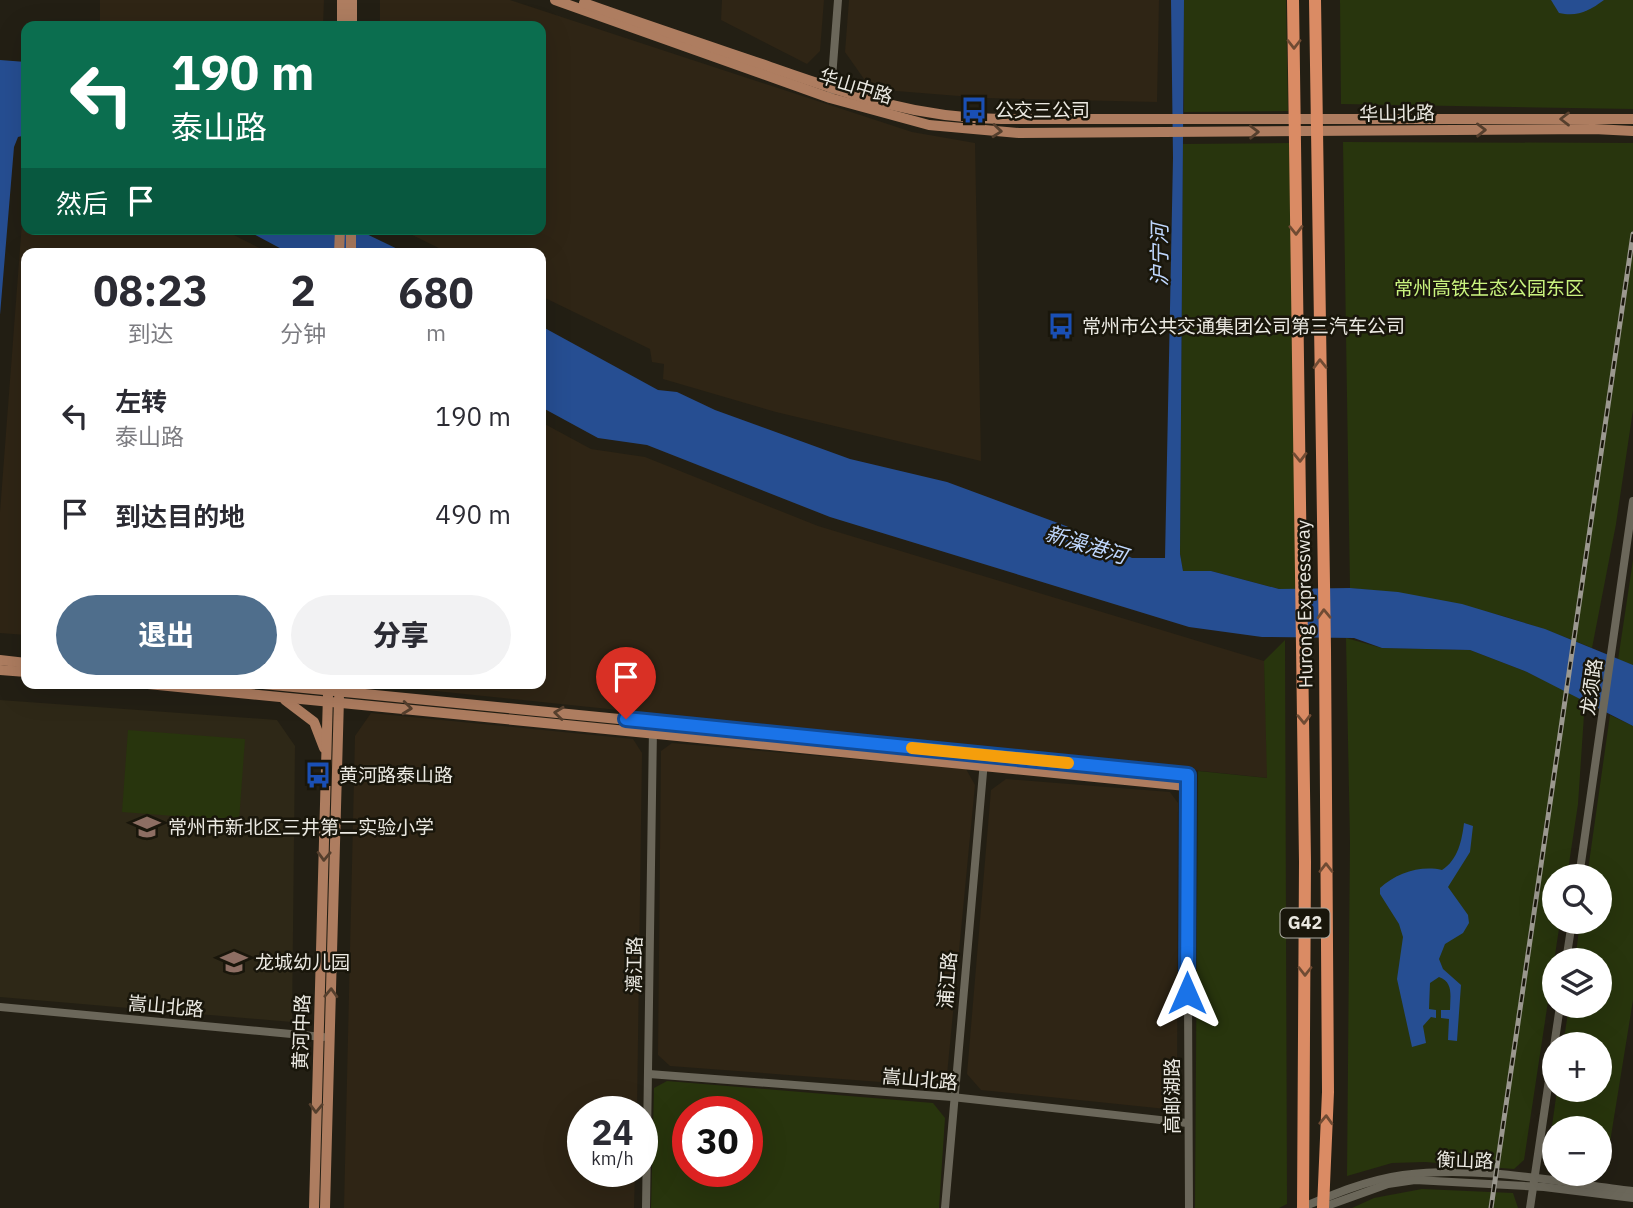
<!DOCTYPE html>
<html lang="zh">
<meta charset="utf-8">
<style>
body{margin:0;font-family:"IBM Plex Sans","Noto Sans SC",sans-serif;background:#f2f2f3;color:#2b2b33;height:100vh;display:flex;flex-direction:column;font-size:26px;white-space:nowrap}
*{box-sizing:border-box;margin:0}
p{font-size:23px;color:#7c7c81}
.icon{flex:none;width:38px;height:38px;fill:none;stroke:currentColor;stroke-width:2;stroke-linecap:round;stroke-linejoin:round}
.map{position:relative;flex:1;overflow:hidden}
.side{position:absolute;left:21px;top:248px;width:525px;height:441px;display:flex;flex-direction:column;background:#fff;border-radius:14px;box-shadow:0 7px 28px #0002}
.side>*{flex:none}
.guide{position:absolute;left:21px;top:21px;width:525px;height:214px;border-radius:14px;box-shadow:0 7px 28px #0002;background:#0b6e4f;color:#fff;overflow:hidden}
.tools{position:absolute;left:1542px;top:864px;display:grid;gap:14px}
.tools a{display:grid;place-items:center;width:70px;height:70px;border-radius:50%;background:#fff;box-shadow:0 7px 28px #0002;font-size:35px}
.speed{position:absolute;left:567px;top:1096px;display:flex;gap:14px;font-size:35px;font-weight:700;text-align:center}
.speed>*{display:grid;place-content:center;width:91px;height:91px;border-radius:50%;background:#fff;box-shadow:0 7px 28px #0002;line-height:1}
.speed small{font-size:18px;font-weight:400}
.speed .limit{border:10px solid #d22;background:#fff;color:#111}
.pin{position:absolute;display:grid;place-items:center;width:60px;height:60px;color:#fff;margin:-72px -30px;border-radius:50% 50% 50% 0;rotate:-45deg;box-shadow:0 0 7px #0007}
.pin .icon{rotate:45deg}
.me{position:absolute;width:77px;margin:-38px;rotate:0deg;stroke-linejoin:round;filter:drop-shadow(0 0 5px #0008)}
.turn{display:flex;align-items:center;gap:24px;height:147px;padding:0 35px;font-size:32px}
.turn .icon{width:91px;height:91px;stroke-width:2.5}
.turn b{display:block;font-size:49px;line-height:60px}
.then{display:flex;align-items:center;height:66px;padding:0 35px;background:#0003;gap:14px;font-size:26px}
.eta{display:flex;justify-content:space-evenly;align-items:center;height:119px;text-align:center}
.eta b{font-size:42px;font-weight:800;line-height:49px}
.button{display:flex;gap:14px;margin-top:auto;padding:14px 35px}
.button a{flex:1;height:80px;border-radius:42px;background:#4f6e8c;color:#fff;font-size:28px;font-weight:800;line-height:80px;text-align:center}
.button a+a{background:#f2f2f3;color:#2b2b33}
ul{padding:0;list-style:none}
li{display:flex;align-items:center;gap:21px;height:98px;padding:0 35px}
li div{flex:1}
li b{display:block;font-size:26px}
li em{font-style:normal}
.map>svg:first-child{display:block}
</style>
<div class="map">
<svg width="1633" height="1208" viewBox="0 0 1633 1208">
<rect width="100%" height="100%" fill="#231f14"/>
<g fill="#2f2515">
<path d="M100,0H324L323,26H100Z"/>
<path d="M380,0H510L912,132L975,143L981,461L776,412L663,379L664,364L652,362L650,349L541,296V254H451L400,229H541V26H380Z"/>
<path d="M722,0H824L820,51L807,64L721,20Z"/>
<path d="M849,0H1159L1157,102L984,98L871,89L845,52Z"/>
<path d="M26,170V229H222L271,254H26V635L0,633V512Z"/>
<path d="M541,422L591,449L645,457L818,526L1264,661L1268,778L369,684H541Z"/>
<path d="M371,713L633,739L642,753L637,1111H583V1171H635L634,1208H344L355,736Z"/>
<path d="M672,743L966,769L975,785L947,1075L934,1086L670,1066L658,1055L661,751Z"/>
<path d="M1006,779L1170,792L1178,803L1177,1100L1166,1109L981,1090L967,1074L991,790Z"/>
</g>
<path fill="#2e2817" d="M0,700L277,720L295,746L292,1022L0,997Z"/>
<g fill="#28350d" fill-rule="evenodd">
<path d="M1184,0H1286L1288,111L1184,112Z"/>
<path d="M1340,0H1633V109L1341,104Z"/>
<path d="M1343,142L1633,143V410L1616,524L1592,648C1515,615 1434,595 1350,588Z"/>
<path d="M1290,143L1296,589H1279L1211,571H1183L1180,554L1183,144Z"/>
<path d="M1633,560V665L1618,660Z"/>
<path d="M1346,638L1382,648L1470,650L1527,672L1585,700L1578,804L1567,877H1554V922H1560L1524,1160L1514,1169L1425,1162L1392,1163L1347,1176L1350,842Z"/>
<path d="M1285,640L1287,1204L1279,1208H1195L1198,771L1267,778L1264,661Z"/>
<path d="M1610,715L1633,726V1000L1605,1173H1600V1129H1554V1169L1547,1162L1557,1090H1600V1045H1563L1569,1006H1600V961H1575L1580,922H1600V877H1587Z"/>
<path d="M128,730L245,739L239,821L122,812Z"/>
<path d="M667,1081L933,1103L945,1118L939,1208H651L654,1088ZM688,1111H747V1171H688Z"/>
<path d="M1422,1189L1513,1193L1518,1208H1352L1374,1198Z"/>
</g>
<g fill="#264e92">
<path d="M1171,0H1184L1180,554L1183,571H1211L1279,589L1350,588L1398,592L1462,604L1545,629L1633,665V726L1527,672L1470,650L1382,648L1354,638L1262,637L1189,627L830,517L647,445L598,438L541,407V326L658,390L677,392L715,410L850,459L947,482L1066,526L1132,558H1165L1173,158Z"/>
<path d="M1551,0H1604C1589,11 1578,17 1559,13Z"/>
<path d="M0,60L26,62V135L18,137L14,147L0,315Z"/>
<path d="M244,229H356L408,254H291Z"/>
<path d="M1464,823L1473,826L1470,852L1448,887L1468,915L1469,923L1463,933L1445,944L1439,959L1443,969L1461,985L1457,1041L1448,1040L1449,1019L1441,1018V1010H1450C1450,997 1454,982 1439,977L1430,983L1429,1009L1436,1010V1018L1431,1017L1423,1026L1426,1043L1412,1047L1397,979L1403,937L1399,924L1380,894V888C1396,873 1421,865 1442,870C1458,860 1462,840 1464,823Z"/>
</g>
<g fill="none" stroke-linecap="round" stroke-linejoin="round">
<g stroke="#6b675a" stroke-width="8">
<path d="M831,91L838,0"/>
<path d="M1187,781L1189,1208"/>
<path d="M1579,877L1633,501"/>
<path d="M1566,961L1572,922"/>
<path d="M0,1007L323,1037"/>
<path d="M649,1074L952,1097L1187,1123"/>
<path d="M646,1208L653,728"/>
<path d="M945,1208L984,761"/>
<path d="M1301,1208C1334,1194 1367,1180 1403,1175C1478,1165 1558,1182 1633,1191"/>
<path d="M1321,1208L1388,1184L1415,1180L1544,1187L1633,1198"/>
<path d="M1530,1208L1560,1006"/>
</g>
<g stroke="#ae7d60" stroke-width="10">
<path d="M555,0L830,98L929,125L1019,133L1594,129L1633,131"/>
<path d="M584,3C643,24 703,44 762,64C845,93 912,118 1001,119H1633"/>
<path d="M342,26V0"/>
<path d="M352,26V0"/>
<path d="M339,254L340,229"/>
<path d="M351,254V229"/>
<path d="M0,660L26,663"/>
<path d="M0,670L26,672"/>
<path d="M148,684L1186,786"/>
<path d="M263,684L1187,775"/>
<path d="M285,700L314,722L324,748"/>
<path d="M314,1208L328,694"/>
<path d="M325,1208L339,698"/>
</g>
<g stroke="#da8b64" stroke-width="12">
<path d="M1293,0L1305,862L1303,1208"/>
<path d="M1315,0L1325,649L1328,1092L1323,1208"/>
</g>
<g stroke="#9b988f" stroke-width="5">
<path id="rail" d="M1491,1208L1633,234"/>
</g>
<use href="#rail" stroke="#19160b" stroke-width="2.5" stroke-dasharray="8" stroke-linecap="butt"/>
</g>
<defs><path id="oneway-chevron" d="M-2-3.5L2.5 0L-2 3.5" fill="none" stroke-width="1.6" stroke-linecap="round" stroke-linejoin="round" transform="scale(1.75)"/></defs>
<g stroke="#704b33">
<use href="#oneway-chevron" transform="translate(1294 44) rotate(90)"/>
<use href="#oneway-chevron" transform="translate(1296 230) rotate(89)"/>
<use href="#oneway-chevron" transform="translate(1320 364) rotate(-91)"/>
<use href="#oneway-chevron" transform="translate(1300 457) rotate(89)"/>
<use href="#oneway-chevron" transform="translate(1324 614) rotate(-92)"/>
<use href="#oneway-chevron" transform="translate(1304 719) rotate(89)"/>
<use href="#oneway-chevron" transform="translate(1326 868) rotate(-90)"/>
<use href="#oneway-chevron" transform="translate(1305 971) rotate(90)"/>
<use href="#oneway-chevron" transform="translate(1326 1120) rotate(-88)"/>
</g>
<g stroke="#553f2d">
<use href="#oneway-chevron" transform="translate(1565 119) rotate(-180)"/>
<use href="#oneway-chevron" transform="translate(1481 130) rotate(-1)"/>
<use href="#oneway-chevron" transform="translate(997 131) rotate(5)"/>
<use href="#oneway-chevron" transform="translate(1254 132) rotate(-1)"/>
<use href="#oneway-chevron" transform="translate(407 708) rotate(6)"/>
<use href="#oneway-chevron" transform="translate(559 713) rotate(-174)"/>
<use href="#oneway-chevron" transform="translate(324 856) rotate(92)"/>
<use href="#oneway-chevron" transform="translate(331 993) rotate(-88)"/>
<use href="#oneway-chevron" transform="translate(316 1108) rotate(92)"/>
</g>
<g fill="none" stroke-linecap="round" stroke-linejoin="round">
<g stroke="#114b97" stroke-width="18">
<path id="route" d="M626,719L1188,775L1187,993"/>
</g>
<use href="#route" stroke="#1a73e8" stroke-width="12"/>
<path stroke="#f59e0b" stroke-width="12" d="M912,748L1068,763"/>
</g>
<defs>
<g id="bus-bare" transform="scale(2.1)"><path d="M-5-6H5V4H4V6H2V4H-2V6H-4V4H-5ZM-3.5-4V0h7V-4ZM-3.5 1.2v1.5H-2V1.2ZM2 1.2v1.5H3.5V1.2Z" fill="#1a4fb4" stroke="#19160b" stroke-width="2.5" paint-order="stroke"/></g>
<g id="school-bare" transform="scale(2.1)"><path d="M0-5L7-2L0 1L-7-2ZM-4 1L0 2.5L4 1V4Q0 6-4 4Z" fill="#8d6e63" stroke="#19160b" stroke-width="2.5" paint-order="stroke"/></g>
</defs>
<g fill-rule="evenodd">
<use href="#bus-bare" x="974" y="110"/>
<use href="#bus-bare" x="1061" y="326"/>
<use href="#bus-bare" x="318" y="775"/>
<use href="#school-bare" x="147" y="827"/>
<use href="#school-bare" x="234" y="962"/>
</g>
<g text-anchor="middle" stroke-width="5" stroke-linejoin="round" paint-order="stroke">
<rect fill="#19160b" stroke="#aba9a1" stroke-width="2" x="1280.5" y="908.5" width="49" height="29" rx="5"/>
<g font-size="18" font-weight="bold" fill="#eae8e1">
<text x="1305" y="929">G42</text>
</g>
<g font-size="19" fill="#eae8e1" stroke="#19160b">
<text transform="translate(856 86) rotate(17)" y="7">华山中路</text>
<text transform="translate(1397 113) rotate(-1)" y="7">华山北路</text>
<text transform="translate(1304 604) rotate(-91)" y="7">Hurong Expressway</text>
<text transform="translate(1591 687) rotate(-82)" y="7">龙须路</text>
<text transform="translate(634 965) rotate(-89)" y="7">漓江路</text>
<text transform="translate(947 980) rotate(-85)" y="7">浦江路</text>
<text transform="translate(166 1006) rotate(5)" y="7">嵩山北路</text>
<text transform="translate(301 1032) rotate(-88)" y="7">黄河中路</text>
<text transform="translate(920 1079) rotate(5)" y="7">嵩山北路</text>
<text transform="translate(1172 1096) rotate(-90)" y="7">高邮湖路</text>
<text transform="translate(1465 1160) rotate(2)" y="7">衡山路</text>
</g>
<g font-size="19" fill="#eae8e1" stroke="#19160b" text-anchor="start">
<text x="995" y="117">公交三公司</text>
<text x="1082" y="333">常州市公共交通集团公司第三汽车公司</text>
<text x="339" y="782">黄河路泰山路</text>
<text x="168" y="834">常州市新北区三井第二实验小学</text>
<text x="255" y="969">龙城幼儿园</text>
</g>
<g font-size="19" fill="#c9f37e" stroke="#19160b">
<text x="1489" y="295">常州高铁生态公园东区</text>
</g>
<g font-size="21" font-style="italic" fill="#bfd7fe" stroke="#19160b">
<text transform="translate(1160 255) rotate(-90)" y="7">沪宁河</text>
<text transform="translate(1086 545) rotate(17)" y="7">新澡港河</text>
</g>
</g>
</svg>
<div class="tools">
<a><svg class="icon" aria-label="search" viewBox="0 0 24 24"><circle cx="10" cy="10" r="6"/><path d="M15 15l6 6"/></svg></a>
<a><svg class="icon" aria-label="layers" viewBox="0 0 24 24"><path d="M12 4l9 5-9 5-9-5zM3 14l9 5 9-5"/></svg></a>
<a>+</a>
<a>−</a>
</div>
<div class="speed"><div>24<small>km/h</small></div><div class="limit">30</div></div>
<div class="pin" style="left:626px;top:719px;background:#d93025"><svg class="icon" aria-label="arrive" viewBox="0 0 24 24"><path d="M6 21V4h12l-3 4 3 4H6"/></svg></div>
<svg class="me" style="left:1187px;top:993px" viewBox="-20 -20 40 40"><path d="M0-17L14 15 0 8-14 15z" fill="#1a73e8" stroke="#fff" stroke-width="4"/></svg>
<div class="guide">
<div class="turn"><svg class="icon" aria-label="left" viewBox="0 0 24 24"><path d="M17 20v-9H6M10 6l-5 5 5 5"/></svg><div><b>190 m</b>泰山路</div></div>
<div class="then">然后<svg class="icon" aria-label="arrive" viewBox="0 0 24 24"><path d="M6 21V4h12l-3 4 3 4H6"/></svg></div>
</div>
<section class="side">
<div class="eta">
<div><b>08:23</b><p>到达</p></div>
<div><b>2</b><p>分钟</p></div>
<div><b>680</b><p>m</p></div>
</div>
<ul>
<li><svg class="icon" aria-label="left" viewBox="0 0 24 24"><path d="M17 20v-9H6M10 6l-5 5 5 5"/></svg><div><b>左转</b><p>泰山路</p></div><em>190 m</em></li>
<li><svg class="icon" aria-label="arrive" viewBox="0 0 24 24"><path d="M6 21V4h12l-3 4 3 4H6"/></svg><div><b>到达目的地</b></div><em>490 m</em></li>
</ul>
<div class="button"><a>退出</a><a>分享</a></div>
</section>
</div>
